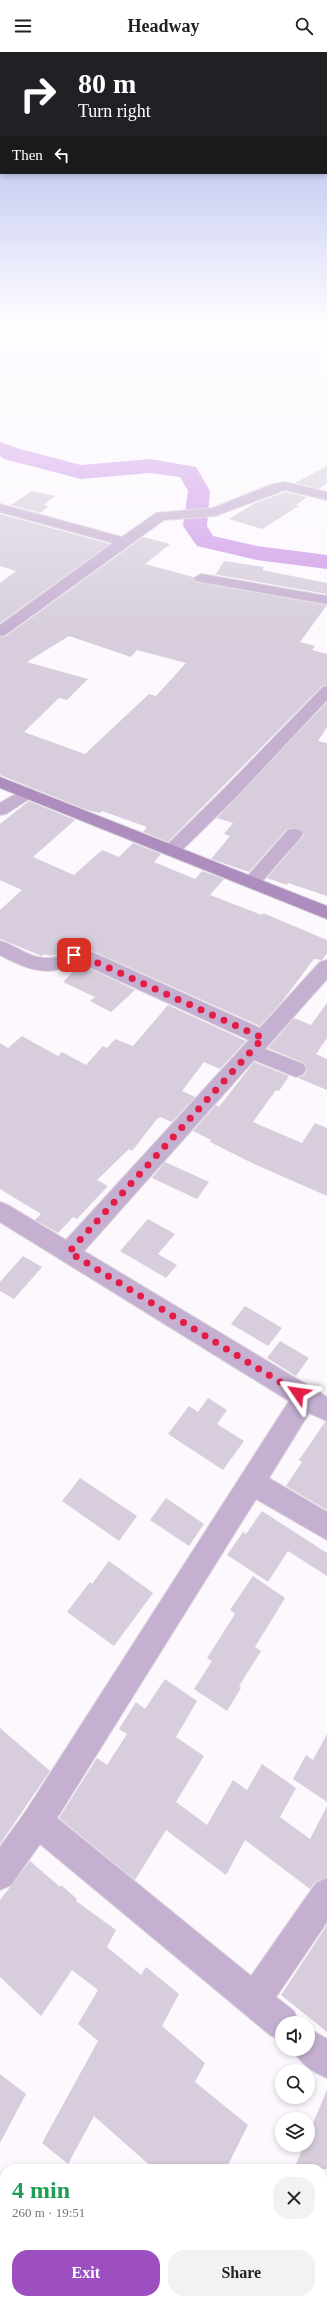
<!DOCTYPE html>
<meta charset="utf-8">
<style>
body{margin:0;font-family:Georgia,serif;background:#f2f2f2;color:#222;height:100vh;display:flex;flex-direction:column;font-size:15px;white-space:nowrap}
*{box-sizing:border-box;margin:0}
p{font-size:13px;color:#767676}
.icon{flex:none;width:22px;height:22px;fill:none;stroke:currentColor;stroke-width:2;stroke-linecap:round;stroke-linejoin:round}
.map{position:relative;flex:1;overflow:hidden}
.panel{position:absolute;left:0px;top:2112px;width:327px;height:140px;display:flex;flex-direction:column;background:#fff;border-radius:16px 16px 0 0;box-shadow:0 2px 6px #0003}
.panel>*{flex:none}
.banner{position:absolute;left:0px;top:0px;width:327px;height:122px;box-shadow:0 2px 6px #0003;background:#202124;color:#fff;overflow:hidden}
.tools{position:absolute;left:275px;top:1964px;display:grid;gap:8px}
.tools a{display:grid;place-items:center;width:40px;height:40px;border-radius:50%;background:#fff;box-shadow:0 2px 6px #0003;font-size:20px}
.pin{position:absolute;display:grid;place-items:center;width:34px;height:34px;color:#fff;margin:-17px;border-radius:8px;box-shadow:0 2px 6px #0006}
.me{position:absolute;width:44px;margin:-22px;rotate:302deg;stroke-linejoin:round;filter:drop-shadow(0 0 3px #0008)}
.turn{display:flex;align-items:center;gap:14px;height:84px;padding:0 12px;font-size:18px}
.turn .icon{width:52px;height:52px;stroke-width:2.5}
.turn b{display:block;font-size:28px;line-height:34px}
.then{display:flex;align-items:center;height:38px;padding:0 12px;background:#0003;gap:8px;font-size:15px}
.round{display:grid;place-items:center;flex:none;width:42px;height:42px;border-radius:16px;background:#f2f2f2}
.headline{display:flex;align-items:center;justify-content:space-between;height:68px;padding:0 12px}
h1{font-size:24px;font-weight:700;line-height:30px;color:#1e9e55}
.primary-button{display:flex;gap:8px;margin-top:auto;padding:8px 12px}
.primary-button a{flex:1;height:46px;border-radius:16px;background:#9d4fc0;color:#fff;font-size:16px;font-weight:700;line-height:46px;text-align:center}
.primary-button a+a{background:#f2f2f2;color:#222}
header{display:flex;justify-content:space-between;align-items:center;height:52px;padding:0 12px;background:#fff;font-size:18px;font-weight:700}
.map>svg:first-child{display:block}
</style>
<header><svg class="icon" aria-label="menu" viewBox="0 0 24 24"><path d="M4 6h16M4 12h16M4 18h16"/></svg>Headway<svg class="icon" aria-label="search" viewBox="0 0 24 24"><circle cx="10" cy="10" r="6"/><path d="M15 15l6 6"/></svg></header>
<div class="map">
<svg width="327" height="2252" viewBox="0 0 327 2252">
<rect width="100%" height="100%" fill="#fcf8fe"/>
<g fill="none" stroke-linecap="round" stroke-linejoin="round">
<path fill="#cf9de8" fill-rule="evenodd" d="M0,390L20,397L81,413L150,407L196,415L210,439L207,474L213,484L257,494L327,503V517L257,508L197,494L183,474L188,439L180,425L150,421L81,427L4,407L0,404Z"/>
</g>
<g fill="#d7cddc" fill-rule="evenodd">
<path d="M327,414V431L319,437L295,431Z"/>
<path d="M32,439L55,444L44,453L49,454L40,461L11,453Z"/>
<path d="M285,440L307,445L296,453L299,454L262,477L229,467L255,451Z"/>
<path d="M0,462L110,492L0,571V531L16,519L0,514Z"/>
<path d="M143,485L170,492L145,512L193,525L196,530L327,553L300,590L315,594L312,598L327,602V633L321,635L168,790L143,780L147,775L102,759L100,761L87,758L0,723V585L6,584ZM69,584L131,605L137,598L186,611L156,644L149,642L85,702L24,680L59,646L67,648L88,627L27,610Z"/>
<path d="M224,509L264,515L262,518L327,531V542L213,522H216Z"/>
<path d="M327,650V675L318,689L327,691V844L288,831L287,833L267,826L304,783L300,777H287L249,820L211,807L230,784L224,782L233,771L217,766Z"/>
<path d="M29,749L75,768L33,805L74,823L102,798L119,805L133,791L161,802L154,810L195,827L202,819L224,827L210,843L262,863L263,861L327,888V901L322,908L314,907L281,951L260,974L95,900L78,897L51,904L44,902L42,904L0,887V858L22,838L0,828V772Z"/>
<path d="M83,913L135,938L111,960L90,949L95,945L63,930L77,916L72,914Z"/>
<path d="M327,951V986L316,1002L327,1007V1038L298,1026L304,1023L307,1018L304,1011L268,996L294,966L311,973Z"/>
<path d="M168,953L246,989L220,1017L204,1010L182,1039L195,1045L172,1070L160,1065L157,1067L132,1099L129,1097L97,1128L108,1134L77,1167L73,1165L58,1181L35,1168L41,1162L0,1137V991L8,996L22,984L58,1004L62,1000L86,1013L103,994L107,996L115,987L133,994Z"/>
<path d="M254,1010L289,1024L279,1039L276,1038L253,1070L302,1091L315,1071L327,1076V1144L254,1112L210,1090L211,1088L193,1079L216,1053L219,1055Z"/>
<path d="M165,1110L209,1130L197,1147L152,1126Z"/>
<path d="M148,1167L175,1182L158,1202L177,1213L166,1226L120,1199Z"/>
<path d="M23,1204L42,1215L14,1247L0,1239V1230Z"/>
<path d="M245,1254L282,1276L268,1294L231,1272Z"/>
<path d="M280,1289L309,1306L296,1324L267,1306Z"/>
<path d="M208,1346L227,1358L217,1372L244,1389L223,1418L168,1382L189,1354L198,1360Z"/>
<path d="M325,1370H327V1458L286,1434L302,1410L299,1408Z"/>
<path d="M80,1426L137,1464L119,1489L62,1449Z"/>
<path d="M166,1446L204,1472L189,1494L150,1468Z"/>
<path d="M262,1459L327,1501V1524L288,1499L268,1530L227,1503L243,1480L246,1482Z"/>
<path d="M109,1509L153,1541L114,1594L67,1560L90,1530L92,1532Z"/>
<path d="M253,1524L285,1546L255,1595L261,1599L239,1634L241,1636L227,1659L194,1637L212,1609L207,1606L235,1562L230,1558Z"/>
<path d="M165,1627L197,1649L176,1685L204,1704L176,1750L207,1773L233,1728L247,1738L262,1712L296,1736L280,1765L310,1787L327,1754V1825L315,1830L310,1837L245,1788L226,1823L166,1778L135,1828L59,1766L97,1706L107,1713L127,1682L119,1677L136,1650L145,1657Z"/>
<path d="M0,1676L50,1719L0,1792Z"/>
<path d="M327,1682V1750L293,1727L306,1703L313,1708Z"/>
<path d="M30,1809L60,1835L61,1833L77,1847L76,1849L116,1878L107,1895L141,1923L146,1915L179,1942L162,1974L205,2011L195,2030L248,2073L226,2117H154L94,2064L68,2112L42,2091L98,1989L78,1972L98,1938L72,1918L41,1964L0,1925V1848Z"/>
<path d="M327,1873V1980L281,1943Z"/>
<path d="M0,2022L26,2042L0,2091Z"/>
<path d="M327,2038V2117H294L304,2093H308V2083Z"/>
</g>
<g fill="none" stroke-linecap="round" stroke-linejoin="round">
<g stroke="#d8d4da" stroke-width="2">
<g id="minor">
<path d="M285,430L327,440V448L285,438L215,464L164,468L5,583L0,584V573L113,491L0,460V452L122,485L156,461L213,456L270,433Z"/>
<path d="M201,522L327,544V552L196,529L194,526Z"/>
<path d="M327,634V648L236,745L178,802H166L163,798L166,794L224,737L322,636Z"/>
<path d="M26,736L32,737L34,741L32,745L6,762L0,763V751Z"/>
<path d="M294,777L300,778L303,782L300,786L258,834L252,836L246,834L243,830L246,826L288,778Z"/>
<path d="M0,889C15,893 28,905 44,906C65,907 67,894 94,901L260,976L320,910L327,908V927L265,997L303,1012L306,1017L303,1022L296,1025L254,1008L84,1199L327,1345V1369L309,1361L269,1426L327,1460V1488L256,1447L57,1766L251,1924L316,1831L327,1826V1870L276,1945L294,1959L299,1971H282V1988L270,1983L40,1792L11,1833L0,1838V1795L26,1759L289,1349L0,1170V1150L8,1153L66,1188L249,988L83,912C73,910 65,916 56,918C37,922 17,912 0,903Z"/>
<path d="M308,1976L327,1987V2026C313,2020 299,2011 293,1997H308Z"/>
</g>
</g>
<g stroke="#d8d4da" stroke-width="2">
<path id="secondary" d="M0,725L327,854V867L0,736Z"/>
</g>
<use href="#minor" fill="#c6b0d2" fill-rule="evenodd"/>
<use href="#secondary" fill="#ad8cbe" fill-rule="evenodd"/>
</g>
<linearGradient id="sky" x2="0" y2="1"><stop stop-color="#9eabe8"/><stop offset="0.46" stop-color="#fefcff"/><stop offset="1" stop-color="#fefcff" stop-opacity="0"/></linearGradient>
<rect width="327" height="586" fill="url(#sky)"/>
<g fill="none" stroke-linecap="round" stroke-linejoin="round">
<path stroke="#e11d48" stroke-width="7" stroke-dasharray="0 12.6" d="M74,903L87,906L263,986L69,1200L298,1341"/>
</g>
</svg>
<div class="tools">
<a><svg class="icon" aria-label="sound" viewBox="0 0 24 24"><path d="M4 9h4l5-4v14l-5-4H4zM17 9q2 3 0 6"/></svg></a>
<a><svg class="icon" aria-label="search" viewBox="0 0 24 24"><circle cx="10" cy="10" r="6"/><path d="M15 15l6 6"/></svg></a>
<a><svg class="icon" aria-label="layers" viewBox="0 0 24 24"><path d="M12 4l9 5-9 5-9-5zM3 14l9 5 9-5"/></svg></a>
</div>
<div class="pin" style="left:74px;top:903px;background:#d93025"><svg class="icon" aria-label="arrive" viewBox="0 0 24 24"><path d="M6 21V4h12l-3 4 3 4H6"/></svg></div>
<svg class="me" style="left:298px;top:1341px" viewBox="-20 -20 40 40"><path d="M0-17L14 15 0 8-14 15z" fill="#e11d48" stroke="#fff" stroke-width="4"/></svg>
<div class="banner">
<div class="turn"><svg class="icon" aria-label="right" viewBox="0 0 24 24"><path d="M7 20v-9h11M14 6l5 5-5 5"/></svg><div><b>80 m</b>Turn right</div></div>
<div class="then">Then<svg class="icon" aria-label="left" viewBox="0 0 24 24"><path d="M17 20v-9H6M10 6l-5 5 5 5"/></svg></div>
</div>
<section class="panel">
<div class="headline"><div><h1>4 min</h1><p>260 m · 19:51</p></div><a class="round"><svg class="icon" aria-label="close" viewBox="0 0 24 24"><path d="M6 6l12 12M18 6L6 18"/></svg></a></div>
<div class="primary-button"><a>Exit</a><a>Share</a></div>
</section>
</div>
